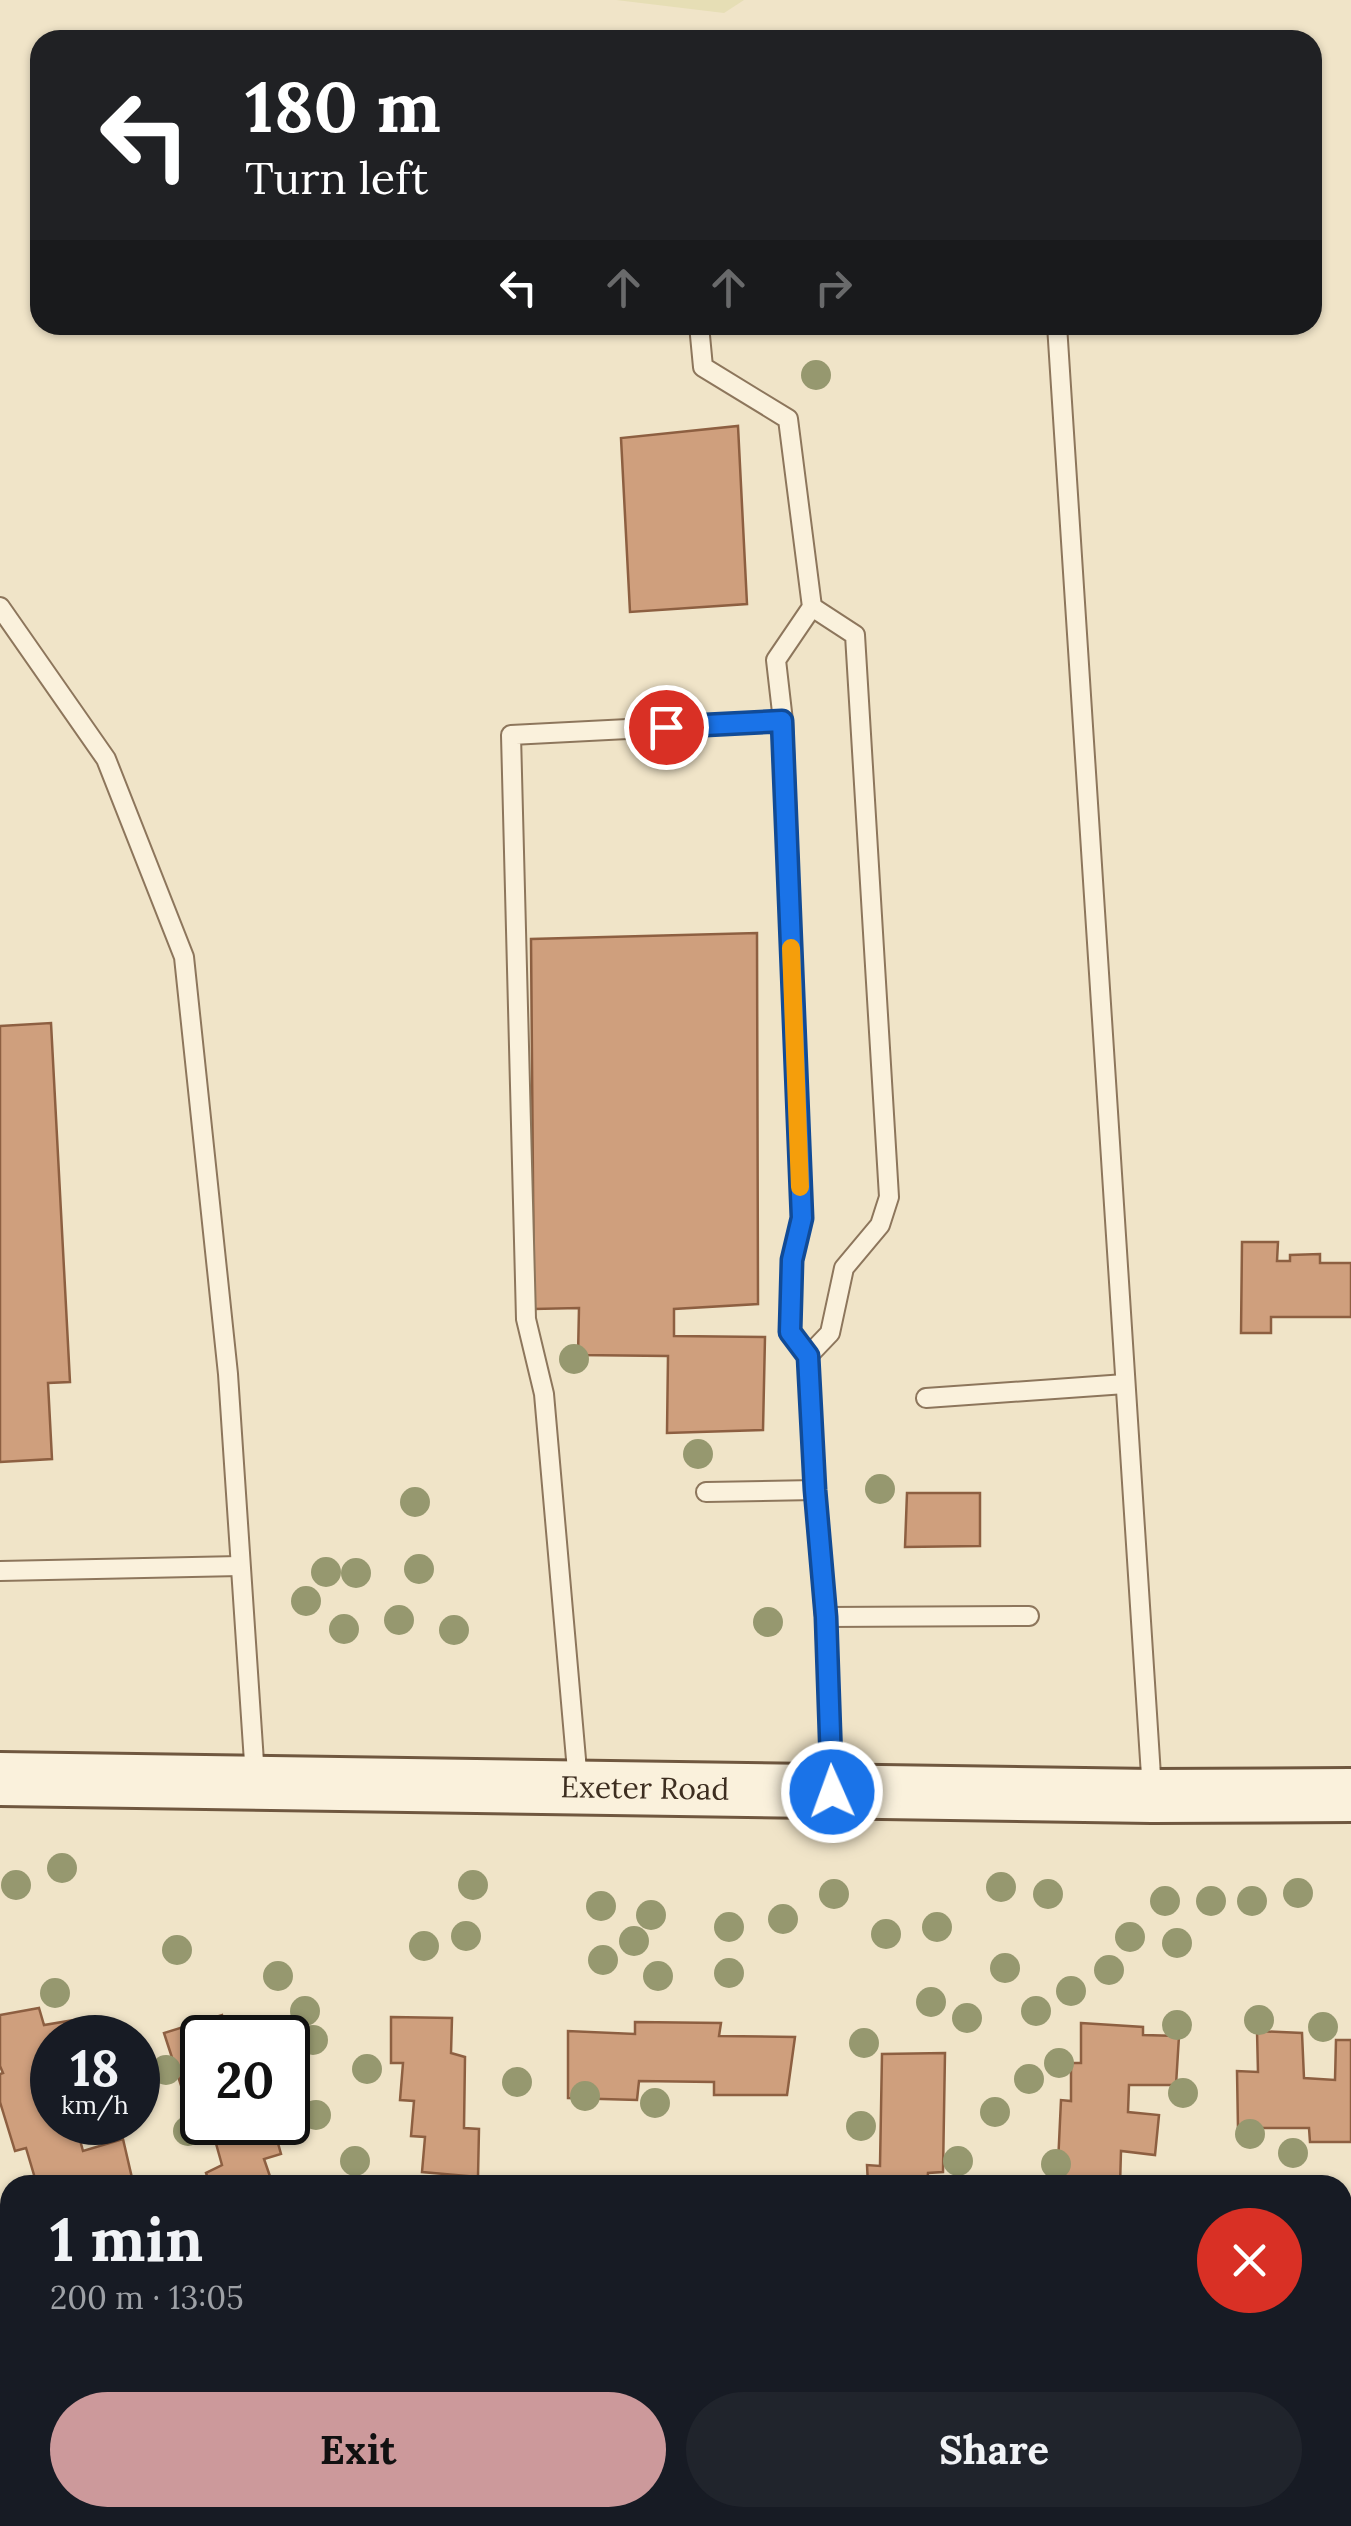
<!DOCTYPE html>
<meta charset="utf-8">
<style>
body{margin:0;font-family:Lora,serif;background:#20242c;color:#f1f3f6;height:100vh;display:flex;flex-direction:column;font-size:38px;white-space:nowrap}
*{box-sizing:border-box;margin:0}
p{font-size:32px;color:#9ea1a6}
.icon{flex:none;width:55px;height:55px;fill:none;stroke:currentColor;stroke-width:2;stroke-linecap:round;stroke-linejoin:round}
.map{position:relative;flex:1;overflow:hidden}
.details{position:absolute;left:0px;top:2175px;width:1352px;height:352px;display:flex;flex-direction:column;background:#171b24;border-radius:30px 30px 0 0;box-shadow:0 2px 8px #0004}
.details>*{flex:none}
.hud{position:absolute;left:30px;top:30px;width:1292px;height:305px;border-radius:30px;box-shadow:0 2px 8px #0004;background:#202124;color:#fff;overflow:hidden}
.speed{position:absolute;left:30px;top:2015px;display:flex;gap:20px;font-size:50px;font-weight:700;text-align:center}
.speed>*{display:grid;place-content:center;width:130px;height:130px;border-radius:50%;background:#171b24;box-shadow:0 2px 8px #0004;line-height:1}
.speed small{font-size:25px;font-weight:400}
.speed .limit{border:5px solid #111;border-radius:15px;background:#fff;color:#111}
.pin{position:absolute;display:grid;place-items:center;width:85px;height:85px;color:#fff;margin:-42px;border:5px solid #fff;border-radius:50%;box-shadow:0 2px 10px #0007}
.me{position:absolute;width:110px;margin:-55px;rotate:358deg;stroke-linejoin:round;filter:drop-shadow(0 0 8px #0008)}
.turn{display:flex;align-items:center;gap:35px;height:210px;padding:0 50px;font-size:45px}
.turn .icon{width:130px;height:130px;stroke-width:2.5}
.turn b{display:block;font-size:70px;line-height:85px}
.lanes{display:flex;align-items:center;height:95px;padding:0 50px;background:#0003;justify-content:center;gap:50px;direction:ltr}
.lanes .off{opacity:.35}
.round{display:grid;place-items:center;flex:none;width:105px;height:105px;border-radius:52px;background:#20242c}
.headline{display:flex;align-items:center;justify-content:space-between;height:170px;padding:0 50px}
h1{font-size:60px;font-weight:700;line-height:75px}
.primary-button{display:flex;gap:20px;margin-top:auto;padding:20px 50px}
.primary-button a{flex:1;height:115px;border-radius:60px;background:#cc999b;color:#111;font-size:40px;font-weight:700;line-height:115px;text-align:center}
.primary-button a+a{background:#20242c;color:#f1f3f6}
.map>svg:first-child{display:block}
</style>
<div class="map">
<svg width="1351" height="2526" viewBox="0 0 1351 2526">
<rect width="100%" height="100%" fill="#f0e4c8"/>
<path fill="#e6deb5" d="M616,0H744L724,13Z"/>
<g fill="#cf9f7d" stroke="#8d5f41" stroke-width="2.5">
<path d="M738,426L747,604L630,612L621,438Z"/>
<path d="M757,933L758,1304L674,1309V1336L765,1337L763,1430L667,1433L668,1356L578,1355L579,1308L534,1309L531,939Z"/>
<path d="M51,1023L70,1382L48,1383L52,1459L0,1462V1026Z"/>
<path d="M1242,1242H1278L1277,1261H1290V1255L1320,1254V1263H1351V1317H1271V1333H1241Z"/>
<path d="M907,1493H980V1546L905,1547Z"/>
<path d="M39,2008L44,2025L86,2018L91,2038H52V2061L46,2063L52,2080V2122H75L83,2151L123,2139L132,2178L109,2185H37L26,2148L15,2151L0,2102V2074L3,2073L0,2066V2015Z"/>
<path d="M222,2015L228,2038H202V2107L189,2110L164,2033Z"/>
<path d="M391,2017L452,2018L451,2053L465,2057L464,2128L479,2129L478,2177L422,2172L425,2137L411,2136L414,2101L400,2100L403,2063H391Z"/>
<path d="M635,2022L721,2023L719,2036L795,2037L787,2095H714V2082L639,2081L637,2100L568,2098V2031L635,2034Z"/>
<path d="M1081,2023L1143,2027V2035L1179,2036L1176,2085H1129L1128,2112L1159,2115L1155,2155L1121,2151L1120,2185H1057L1061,2100L1071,2101V2063H1081Z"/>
<path d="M1257,2031L1302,2033L1304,2078L1335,2080L1336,2040H1351V2142H1310L1309,2128H1238L1237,2071L1258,2072Z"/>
<path d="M945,2053L943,2172L928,2173L927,2185H868L867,2165L880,2166L882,2054Z"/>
<path d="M210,2122H272L281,2154L264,2159L273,2185H210L206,2173L222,2165Z"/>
<path d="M563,2178L612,2181L611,2185H563Z"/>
<path d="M0,2489H10V2518H78V2526H0Z"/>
<path d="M1342,2496H1351V2526H1336V2518H1342Z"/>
<path d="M106,2518H188V2526H105Z"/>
<rect x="218" y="2518" width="76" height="8"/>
<rect x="328" y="2518" width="77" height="8"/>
<rect x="496" y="2518" width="64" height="8"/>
<rect x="781" y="2518" width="61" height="8"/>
<path d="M1098,2518H1167V2526H1097Z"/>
</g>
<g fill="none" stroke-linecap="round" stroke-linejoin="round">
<g stroke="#8d765c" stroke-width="22">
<g id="service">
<path d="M699,325L703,367L788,419L812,607L776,660L783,721L802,1218L792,1260L790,1333L808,1356L815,1490L825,1617L832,1786"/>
<path d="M1057,325L1152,1791"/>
<path d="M0,607L106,759L184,957L228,1374L255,1777"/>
<path d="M808,1356L830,1333L844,1268L880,1225L889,1197L855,635L812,607"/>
<path d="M926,1398L1125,1384"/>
<path d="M706,1492L815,1490"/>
<path d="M0,1571L240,1566"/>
<path d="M825,1617L1029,1616"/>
<path d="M578,1782L544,1394L526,1319L511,735L783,721"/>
</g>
</g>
<g stroke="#8d765c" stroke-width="42">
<path id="minor" d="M1240,2526V2518"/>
</g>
<g stroke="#8d765c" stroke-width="52">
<g id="tertiary">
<path d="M0,2396H10"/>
<path d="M1342,2413H1351"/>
<path d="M686,2526V2518"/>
</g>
</g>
<g stroke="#6f573f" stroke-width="58">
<g id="secondary">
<path id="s1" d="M0,1779L1152,1796L1351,1795"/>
</g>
</g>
<use href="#service" stroke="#faf1dc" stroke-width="18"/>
<use href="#minor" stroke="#faf1dc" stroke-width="38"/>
<use href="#tertiary" stroke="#faf1dc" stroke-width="48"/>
<use href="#secondary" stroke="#faf1dc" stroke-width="52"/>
</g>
<g fill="#96986f">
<circle cx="816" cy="375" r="15"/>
<circle cx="574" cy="1359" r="15"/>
<circle cx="698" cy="1454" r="15"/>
<circle cx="880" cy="1489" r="15"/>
<circle cx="415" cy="1502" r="15"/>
<circle cx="419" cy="1569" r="15"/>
<circle cx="326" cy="1572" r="15"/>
<circle cx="356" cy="1573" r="15"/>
<circle cx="306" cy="1601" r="15"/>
<circle cx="399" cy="1620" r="15"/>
<circle cx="768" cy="1622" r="15"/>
<circle cx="344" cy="1629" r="15"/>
<circle cx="454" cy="1630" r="15"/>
<circle cx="62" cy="1868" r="15"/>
<circle cx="16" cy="1885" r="15"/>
<circle cx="473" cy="1885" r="15"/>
<circle cx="1001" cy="1887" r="15"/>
<circle cx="1298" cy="1893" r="15"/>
<circle cx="834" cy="1894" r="15"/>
<circle cx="1048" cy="1894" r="15"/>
<circle cx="1165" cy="1901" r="15"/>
<circle cx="1211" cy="1901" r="15"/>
<circle cx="1252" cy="1901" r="15"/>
<circle cx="601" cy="1906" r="15"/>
<circle cx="651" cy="1915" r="15"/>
<circle cx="783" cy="1919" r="15"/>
<circle cx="729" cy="1927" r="15"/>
<circle cx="937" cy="1927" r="15"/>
<circle cx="886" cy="1934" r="15"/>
<circle cx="466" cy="1936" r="15"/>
<circle cx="1130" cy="1937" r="15"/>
<circle cx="634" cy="1941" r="15"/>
<circle cx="1177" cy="1943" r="15"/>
<circle cx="424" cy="1946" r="15"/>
<circle cx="177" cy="1950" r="15"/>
<circle cx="603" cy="1960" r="15"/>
<circle cx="1005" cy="1968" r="15"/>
<circle cx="1109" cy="1970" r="15"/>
<circle cx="729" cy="1973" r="15"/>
<circle cx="278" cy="1976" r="15"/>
<circle cx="658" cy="1976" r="15"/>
<circle cx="1071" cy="1991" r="15"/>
<circle cx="55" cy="1993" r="15"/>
<circle cx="931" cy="2002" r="15"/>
<circle cx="305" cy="2011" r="15"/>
<circle cx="1036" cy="2011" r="15"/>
<circle cx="967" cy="2018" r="15"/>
<circle cx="1259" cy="2020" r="15"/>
<circle cx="1177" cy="2025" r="15"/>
<circle cx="1323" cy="2027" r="15"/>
<circle cx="313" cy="2040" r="15"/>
<circle cx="864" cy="2043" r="15"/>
<circle cx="1059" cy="2063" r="15"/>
<circle cx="367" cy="2069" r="15"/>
<circle cx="166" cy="2070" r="15"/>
<circle cx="1029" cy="2079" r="15"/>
<circle cx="517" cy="2082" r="15"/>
<circle cx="1183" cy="2093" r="15"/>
<circle cx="585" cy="2096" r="15"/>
<circle cx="655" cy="2103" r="15"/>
<circle cx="995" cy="2112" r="15"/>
<circle cx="316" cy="2115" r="15"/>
<circle cx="861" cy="2126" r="15"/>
<circle cx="188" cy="2131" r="15"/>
<circle cx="1250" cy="2134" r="15"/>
<circle cx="1293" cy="2153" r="15"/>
<circle cx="355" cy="2161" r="15"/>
<circle cx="958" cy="2161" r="15"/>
<circle cx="1056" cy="2164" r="15"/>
</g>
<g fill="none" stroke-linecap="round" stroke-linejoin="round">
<g stroke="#114b97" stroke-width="25">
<path id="route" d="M666,727L782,721L802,1218L792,1260L790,1332L808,1356L815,1490L826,1617L832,1792"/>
</g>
<use href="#route" stroke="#1a73e8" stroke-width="18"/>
<path stroke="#f59e0b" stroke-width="18" d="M791,948L800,1187"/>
</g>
<g text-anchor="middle" stroke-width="10" stroke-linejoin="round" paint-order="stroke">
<g font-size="30" fill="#3d2e20" stroke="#f7eed8">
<text dy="10" stroke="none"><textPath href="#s1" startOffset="645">Exeter Road</textPath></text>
</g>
</g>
</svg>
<div class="speed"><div>18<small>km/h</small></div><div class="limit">20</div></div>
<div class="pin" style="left:666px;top:727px;background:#d93025"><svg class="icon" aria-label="arrive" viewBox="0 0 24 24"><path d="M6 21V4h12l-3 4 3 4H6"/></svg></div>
<svg class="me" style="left:832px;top:1792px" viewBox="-20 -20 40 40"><circle r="17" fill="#1a73e8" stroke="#fff" stroke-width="3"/><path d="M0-11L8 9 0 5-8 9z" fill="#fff"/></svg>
<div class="hud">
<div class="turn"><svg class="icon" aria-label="left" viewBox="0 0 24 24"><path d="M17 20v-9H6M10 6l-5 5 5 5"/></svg><div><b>180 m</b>Turn left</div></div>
<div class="lanes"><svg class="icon" aria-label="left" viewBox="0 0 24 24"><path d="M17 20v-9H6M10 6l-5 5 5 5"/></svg><svg class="icon off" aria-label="ahead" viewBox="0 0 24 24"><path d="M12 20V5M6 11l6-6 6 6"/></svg><svg class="icon off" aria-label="ahead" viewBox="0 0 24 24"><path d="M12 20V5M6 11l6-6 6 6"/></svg><svg class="icon off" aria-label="right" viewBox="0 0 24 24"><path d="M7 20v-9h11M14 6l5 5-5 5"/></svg></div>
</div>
<section class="details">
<div class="headline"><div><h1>1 min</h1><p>200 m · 13:05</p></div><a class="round" style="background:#d93025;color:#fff"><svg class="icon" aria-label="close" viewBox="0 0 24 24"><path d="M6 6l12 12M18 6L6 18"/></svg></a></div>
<div class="primary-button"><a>Exit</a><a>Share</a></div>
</section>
</div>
